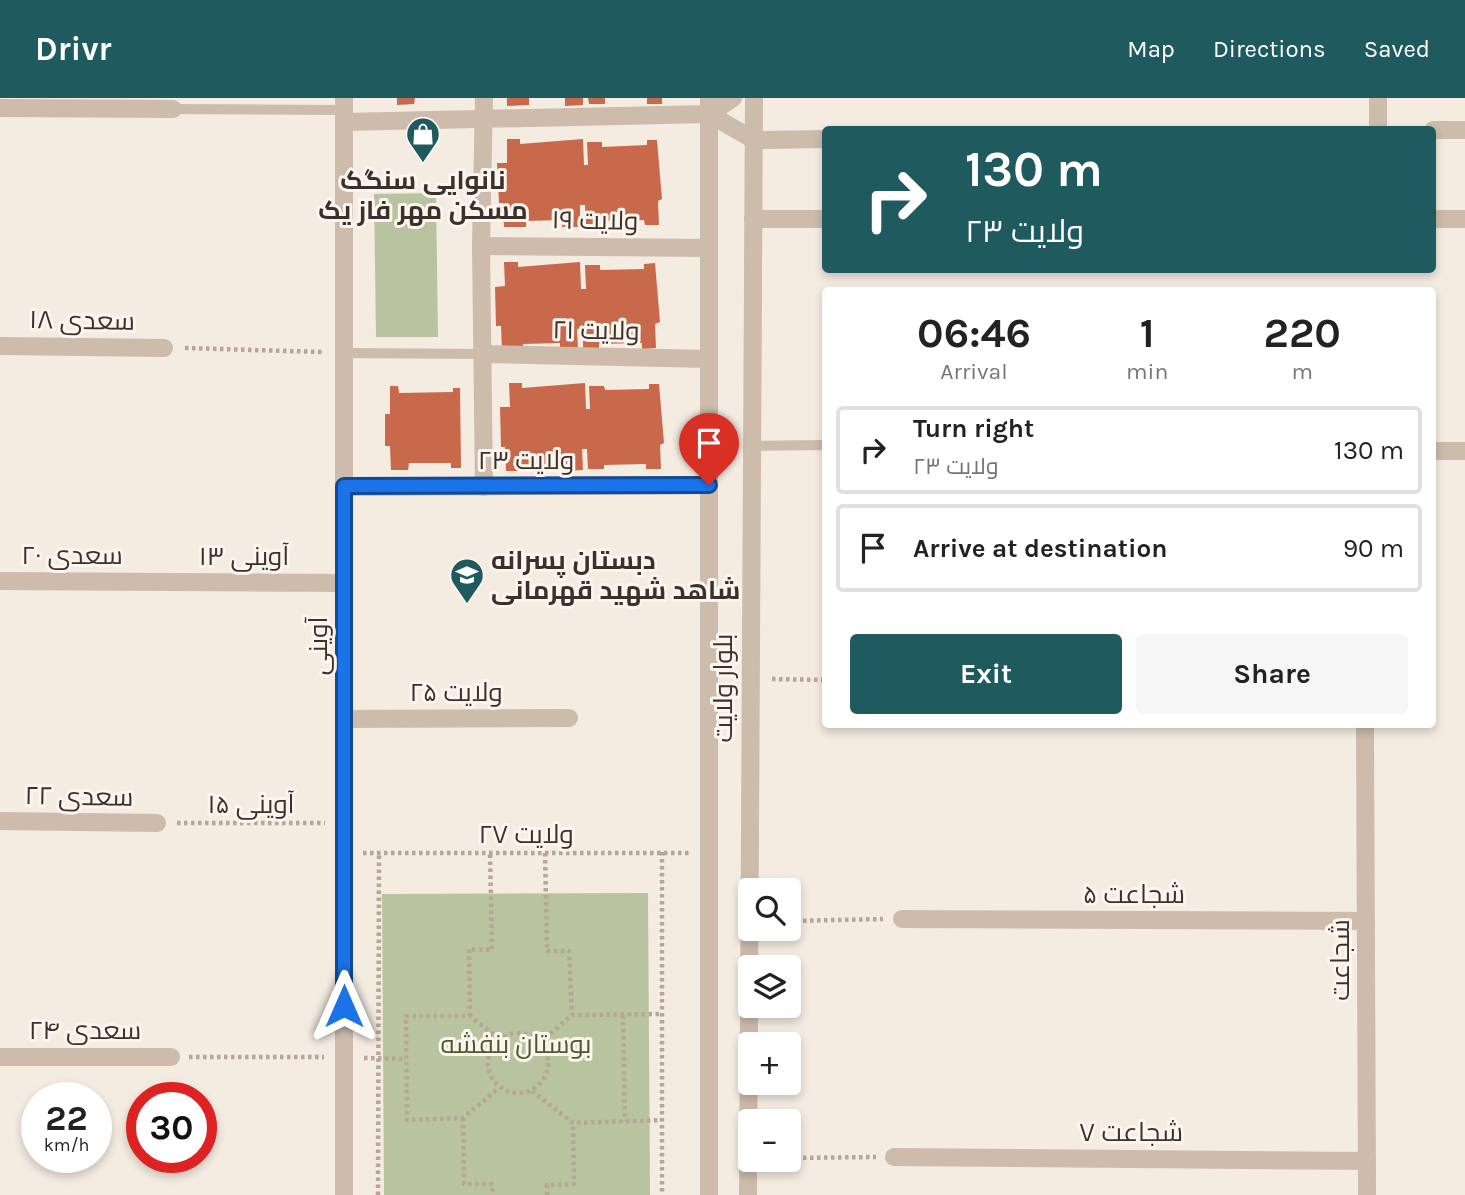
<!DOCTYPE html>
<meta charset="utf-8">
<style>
body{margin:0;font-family:Karla,Cairo,sans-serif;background:#f6f6f6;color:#222;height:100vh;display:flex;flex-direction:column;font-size:26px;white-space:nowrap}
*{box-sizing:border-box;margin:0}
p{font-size:23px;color:#767676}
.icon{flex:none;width:38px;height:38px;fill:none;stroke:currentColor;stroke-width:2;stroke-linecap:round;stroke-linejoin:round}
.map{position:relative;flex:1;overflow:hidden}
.panel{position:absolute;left:822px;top:189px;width:614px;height:441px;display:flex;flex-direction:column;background:#fff;border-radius:7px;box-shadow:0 4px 10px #0003}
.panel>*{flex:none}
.hud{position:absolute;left:822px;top:28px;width:614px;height:147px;border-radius:7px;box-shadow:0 4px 10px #0003;background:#1f5a5e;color:#fff;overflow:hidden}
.controls{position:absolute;left:738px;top:780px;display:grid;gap:14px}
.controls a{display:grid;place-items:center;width:63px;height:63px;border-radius:7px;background:#fff;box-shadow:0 4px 10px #0003;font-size:35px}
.speed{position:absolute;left:21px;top:984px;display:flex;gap:14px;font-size:35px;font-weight:700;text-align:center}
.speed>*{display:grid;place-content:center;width:91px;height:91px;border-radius:50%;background:#fff;box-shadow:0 4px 10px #0003;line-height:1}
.speed small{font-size:18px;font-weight:400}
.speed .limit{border:10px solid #d22;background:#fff;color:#111}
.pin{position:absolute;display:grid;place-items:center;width:60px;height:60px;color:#fff;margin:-72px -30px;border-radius:50% 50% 50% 0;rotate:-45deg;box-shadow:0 0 7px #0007}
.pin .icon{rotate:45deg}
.me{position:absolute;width:77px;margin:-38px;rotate:0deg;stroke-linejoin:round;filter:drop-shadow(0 0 5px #0008)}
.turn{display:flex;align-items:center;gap:24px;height:147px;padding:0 28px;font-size:32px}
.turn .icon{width:91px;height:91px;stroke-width:2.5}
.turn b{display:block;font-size:49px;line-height:60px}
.eta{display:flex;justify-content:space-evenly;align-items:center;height:119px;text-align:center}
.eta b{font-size:42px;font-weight:700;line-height:49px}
.primary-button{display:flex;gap:14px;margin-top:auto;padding:14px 28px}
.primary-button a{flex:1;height:80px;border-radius:7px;background:#1f5a5e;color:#fff;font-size:28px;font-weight:700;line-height:80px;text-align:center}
.primary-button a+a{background:#f6f6f6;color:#222}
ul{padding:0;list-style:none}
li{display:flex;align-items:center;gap:21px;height:88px;margin:0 14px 10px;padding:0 14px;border:4px solid #e0e0e0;border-radius:7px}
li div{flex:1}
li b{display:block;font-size:26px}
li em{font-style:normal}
header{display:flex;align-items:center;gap:42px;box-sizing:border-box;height:98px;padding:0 35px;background:#1f5a5e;color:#fff}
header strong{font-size:33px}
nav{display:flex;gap:38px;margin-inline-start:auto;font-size:24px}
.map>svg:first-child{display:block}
</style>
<header>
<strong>Drivr</strong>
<nav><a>Map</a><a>Directions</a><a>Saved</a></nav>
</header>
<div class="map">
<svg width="1465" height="1097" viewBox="0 0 1465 1097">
<rect width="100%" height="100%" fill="#f4ebe1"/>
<g fill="#b8c4a0">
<path d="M436,95L438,239H376L374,96Z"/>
<path d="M648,795L650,1097H384L382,796Z"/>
</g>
<g fill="#c8694b">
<path d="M397,0H415L414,6L397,7Z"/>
<path d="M507,0H529V7L507,8Z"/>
<path d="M565,0H583V7L565,8Z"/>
<path d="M588,0H605V6H589Z"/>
<rect x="647" y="0" width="15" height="6"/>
<path d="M507,41H520V46L583,41L584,67H588L587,44H602V49L647,47V42H657L662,101L658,103L659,127H645L644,122L601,123L602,127L586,128L585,107H580V129H562V122L526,123V129H504L503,105H499L497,65H507Z"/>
<path d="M504,164H518V169L580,164L581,191H586L585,167H600V172L644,171V166L655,165L660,224L655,226L656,250L642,251V245L599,246V250L583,251V230L577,231L578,251L560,252V245L523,246L524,252L502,253L501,228H496L495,189L505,188Z"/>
<path d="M509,285H522V290L585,285L586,311H590L589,288H604L605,292L649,291V286H659L664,345L660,347L661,371H646V366L604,367V371H588L587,351H582L583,372L564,373V366L528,367V373H506L505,349H501L500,309H510Z"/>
<path d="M390,288H398L399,295L453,294V290H460L461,370H451V365H409L408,372H391L390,348H385V316H390Z"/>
</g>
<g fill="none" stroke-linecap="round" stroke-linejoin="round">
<g stroke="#b9a596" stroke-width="4.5" stroke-dasharray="3.5 3.5" stroke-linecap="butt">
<path d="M185,250L323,254"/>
<path d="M772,581L826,582"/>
<path d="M177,725H325"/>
<path d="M662,754V1097"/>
<path d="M363,755H691"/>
<path d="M545,755L547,853H569L572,917"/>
<path d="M789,823L883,821"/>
<path d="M623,917L625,1023"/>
<path d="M470,918L469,851L492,852L490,755"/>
<circle cx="518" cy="965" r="30"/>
<path d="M499,941L470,918H406L407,1022L463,1020L499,990"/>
<path d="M540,945L572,917L661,916"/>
<path d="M189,959H324"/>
<path d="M364,960L406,961"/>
<path d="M532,993L573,1025L662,1022"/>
<path d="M463,1020L464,1086H492L493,1097"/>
<path d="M789,1060L876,1059"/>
<path d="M378,1097L379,755"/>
<path d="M547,1097V1087L574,1086L573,1025"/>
</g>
<g stroke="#cdbbac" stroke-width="10">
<path d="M173,11L344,12"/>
<path d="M345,255L483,256"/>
<path d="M751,348L826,347"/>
</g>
<g stroke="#cdbbac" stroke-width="18">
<path d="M484,0L481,148L484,389"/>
<path d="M0,10L173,11"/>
<path d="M344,24L709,16"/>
<path d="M753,121H826"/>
<path d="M1433,121H1465"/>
<path d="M481,148L709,150"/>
<path d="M0,248L164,250"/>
<path d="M483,256L709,261"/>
<path d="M1433,353H1465"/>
<path d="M344,389L709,387"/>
<path d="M0,483L344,485"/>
<path d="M344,621L569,620"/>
<path d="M1365,626L1367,1097"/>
<path d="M0,723L157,725"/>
<path d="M902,821L1366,823"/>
<path d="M0,959H171"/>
<path d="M894,1059L1367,1063"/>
<path d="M344,1097V0"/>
</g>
<g stroke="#cdbbac" stroke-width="18">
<path d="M733,0L709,16L754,42L826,41"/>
<path d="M1378,32V0"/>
<path d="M1433,32H1465"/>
<path d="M709,1097V0"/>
<path d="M748,1097L754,0"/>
</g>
</g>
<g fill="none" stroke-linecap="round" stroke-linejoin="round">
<g stroke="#114b97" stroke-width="18">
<path id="route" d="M344,908V388L709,387"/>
</g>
<use href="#route" stroke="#1a73e8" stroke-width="12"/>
</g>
<defs>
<g id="shop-pin" transform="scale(1.75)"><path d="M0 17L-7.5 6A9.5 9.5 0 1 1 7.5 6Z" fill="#1f5a5e" stroke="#fbf5ee"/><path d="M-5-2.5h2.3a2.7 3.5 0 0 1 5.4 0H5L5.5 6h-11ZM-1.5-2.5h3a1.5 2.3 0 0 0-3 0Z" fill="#fff"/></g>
<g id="school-pin" transform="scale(1.75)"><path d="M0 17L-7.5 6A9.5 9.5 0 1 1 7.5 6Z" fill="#1f5a5e" stroke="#fbf5ee"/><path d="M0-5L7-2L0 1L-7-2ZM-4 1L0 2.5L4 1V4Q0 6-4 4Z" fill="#fff"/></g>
</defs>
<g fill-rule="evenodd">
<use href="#shop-pin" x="423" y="36"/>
<use href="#school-pin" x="467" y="477"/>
</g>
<g text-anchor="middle" stroke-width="6" stroke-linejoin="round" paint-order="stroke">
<g font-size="26" font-weight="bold" fill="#3b302b" stroke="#fbf5ee">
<text x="423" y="91">نانوایی سنگک<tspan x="423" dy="30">مسکن مهر فاز یک</tspan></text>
<text x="491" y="471" text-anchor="start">دبستان پسرانه<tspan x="491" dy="30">شاهد شهید قهرمانی</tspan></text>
</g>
<g font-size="26" fill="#3b302b" stroke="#fbf5ee">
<text transform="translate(595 122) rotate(1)" y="9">ولایت ۱۹</text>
<text transform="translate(82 222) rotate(1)" y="9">سعدی ۱۸</text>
<text transform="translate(596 232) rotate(1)" y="9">ولایت ۲۱</text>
<text x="526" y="371">ولایت ۲۳</text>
<text x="72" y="466">سعدی ۲۰</text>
<text x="244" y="467">آوینی ۱۳</text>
<text transform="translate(318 548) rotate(-90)" y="9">آوینی</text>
<text transform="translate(723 590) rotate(-90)" y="9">بلوار ولایت</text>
<text x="456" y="603">ولایت ۲۵</text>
<text transform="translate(79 698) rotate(1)" y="9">سعدی ۲۲</text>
<text x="251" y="715">آوینی ۱۵</text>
<text x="526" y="745">ولایت ۲۷</text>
<text x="1134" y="805">شجاعت ۵</text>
<text transform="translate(1340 862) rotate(-90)" y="9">شجاعت</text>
<text x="85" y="941">سعدی ۲۴</text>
<text x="1131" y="1043">شجاعت ۷</text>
</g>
<g font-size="26" fill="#4a5a2e" stroke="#fbf5ee">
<text x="516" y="955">بوستان بنفشه</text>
</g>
</g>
</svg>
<div class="controls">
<a><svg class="icon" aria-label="search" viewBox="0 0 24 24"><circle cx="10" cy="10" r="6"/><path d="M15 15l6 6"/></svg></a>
<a><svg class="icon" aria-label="layers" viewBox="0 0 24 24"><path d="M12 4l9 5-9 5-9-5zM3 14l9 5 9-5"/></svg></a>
<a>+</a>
<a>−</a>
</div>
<div class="speed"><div>22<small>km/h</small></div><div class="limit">30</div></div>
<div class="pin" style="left:709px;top:387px;background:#d93025"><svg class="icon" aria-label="arrive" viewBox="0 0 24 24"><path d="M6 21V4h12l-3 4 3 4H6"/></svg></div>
<svg class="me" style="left:344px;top:908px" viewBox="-20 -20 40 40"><path d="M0-17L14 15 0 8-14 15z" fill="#1a73e8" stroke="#fff" stroke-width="4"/></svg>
<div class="hud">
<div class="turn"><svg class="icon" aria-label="right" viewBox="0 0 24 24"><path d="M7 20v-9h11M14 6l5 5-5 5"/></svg><div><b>130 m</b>ولایت ۲۳</div></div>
</div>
<section class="panel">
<div class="eta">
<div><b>06:46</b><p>Arrival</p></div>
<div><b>1</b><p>min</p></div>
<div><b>220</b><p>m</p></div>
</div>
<ul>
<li><svg class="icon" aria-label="right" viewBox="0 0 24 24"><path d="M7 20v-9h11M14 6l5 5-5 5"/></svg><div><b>Turn right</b><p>ولایت ۲۳</p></div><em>130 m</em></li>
<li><svg class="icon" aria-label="arrive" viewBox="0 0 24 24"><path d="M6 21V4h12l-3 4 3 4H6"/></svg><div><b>Arrive at destination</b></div><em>90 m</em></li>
</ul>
<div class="primary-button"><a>Exit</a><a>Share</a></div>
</section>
</div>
